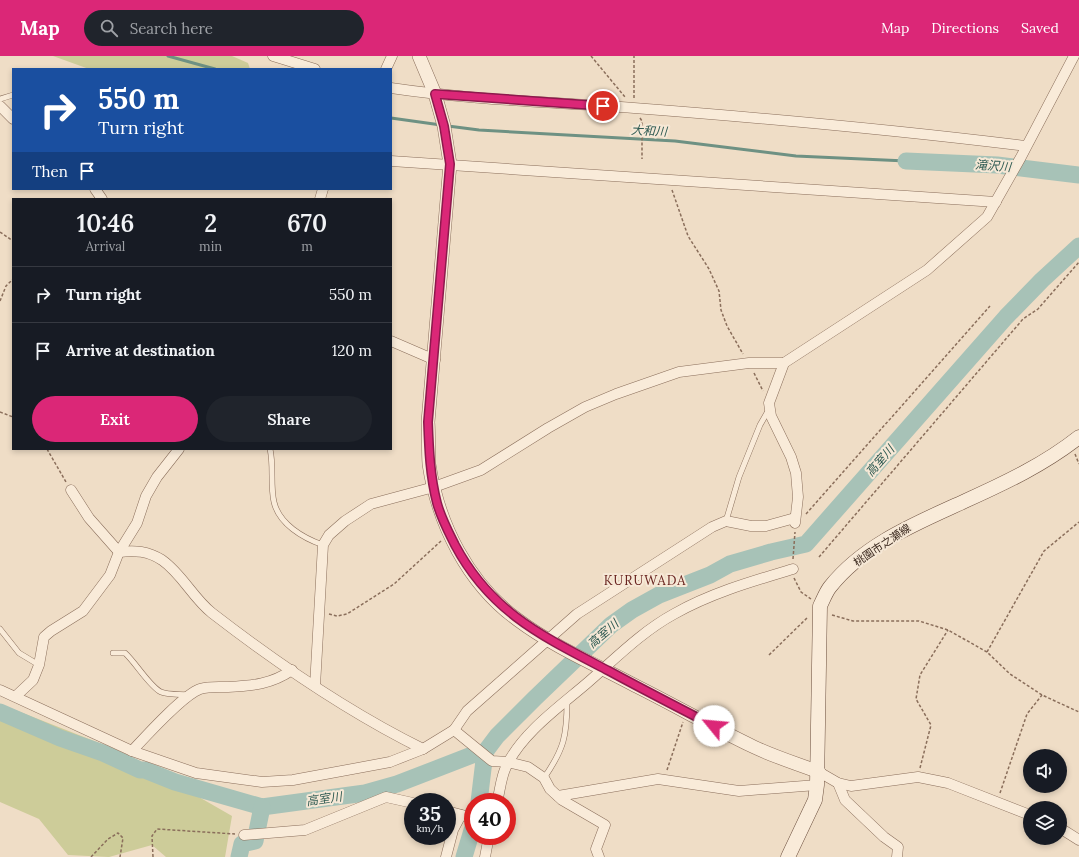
<!DOCTYPE html>
<meta charset="utf-8">
<style>
body{margin:0;font-family:Lora,"Noto Sans JP",serif;background:#20242c;color:#f1f3f6;height:100vh;display:flex;flex-direction:column;font-size:15px;white-space:nowrap}
*{box-sizing:border-box;margin:0}
p{font-size:13px;color:#9ea1a6}
.icon{flex:none;width:22px;height:22px;fill:none;stroke:currentColor;stroke-width:2;stroke-linecap:round;stroke-linejoin:round}
.map{position:relative;flex:1;overflow:hidden}
.drawer{position:absolute;left:12px;top:142px;width:380px;height:252px;display:flex;flex-direction:column;background:#171b24;border-radius:0px;box-shadow:0 2px 6px #0003}
.drawer>*{flex:none}
.banner{position:absolute;left:12px;top:12px;width:380px;height:122px;border-radius:0px;box-shadow:0 2px 6px #0003;background:#1a4fa0;color:#fff;overflow:hidden}
.controls{position:absolute;left:1023px;top:693px;display:grid;gap:8px}
.controls a{display:grid;place-items:center;width:44px;height:44px;border-radius:50%;background:#171b24;box-shadow:0 2px 6px #0003;font-size:20px}
.speed{position:absolute;left:404px;top:737px;display:flex;gap:8px;font-size:20px;font-weight:700;text-align:center}
.speed>*{display:grid;place-content:center;width:52px;height:52px;border-radius:50%;background:#171b24;box-shadow:0 2px 6px #0003;line-height:1}
.speed small{font-size:10px;font-weight:400}
.speed .limit{border:6px solid #d22;background:#fff;color:#111}
.pin{position:absolute;display:grid;place-items:center;width:34px;height:34px;color:#fff;margin:-17px;border:2px solid #fff;border-radius:50%;box-shadow:0 1px 4px #0007}
.me{position:absolute;width:44px;margin:-22px;rotate:298deg;stroke-linejoin:round;filter:drop-shadow(0 0 3px #0008)}
.turn{display:flex;align-items:center;gap:14px;height:84px;padding:0 20px;font-size:18px}
.turn .icon{width:52px;height:52px;stroke-width:2.5}
.turn b{display:block;font-size:28px;line-height:34px}
.then{display:flex;align-items:center;height:38px;padding:0 20px;background:#0003;gap:8px;font-size:15px}
.eta{display:flex;justify-content:space-evenly;align-items:center;height:68px;text-align:center}
.eta b{font-size:24px;font-weight:600;line-height:28px}
.primary-button{display:flex;gap:8px;margin-top:auto;padding:8px 20px}
.primary-button a{flex:1;height:46px;border-radius:24px;background:#db2777;color:#fff;font-size:16px;font-weight:600;line-height:46px;text-align:center}
.primary-button a+a{background:#20242c;color:#f1f3f6}
ul{padding:0;list-style:none}
li{display:flex;align-items:center;gap:12px;height:56px;padding:0 20px;border-top:1px solid #363941}
li div{flex:1}
li b{display:block;font-size:15px}
li em{font-style:normal}
header{display:flex;align-items:center;gap:24px;box-sizing:border-box;height:56px;padding:0 20px;background:#db2777;color:#fff}
header strong{font-size:19px}
nav{display:flex;gap:22px;margin-inline-start:auto;font-size:14px}
.search{width:280px;height:36px;background:#20242c;display:flex;align-items:center;gap:10px;box-sizing:border-box;padding:0 14px;border-radius:22px;color:#9ea1a6;font-size:15px}
.map>svg:first-child{display:block}
</style>
<header>
<strong>Map</strong>
<div class="search"><svg class="icon" aria-label="search" viewBox="0 0 24 24"><circle cx="10" cy="10" r="6"/><path d="M15 15l6 6"/></svg>Search here</div>
<nav><a>Map</a><a>Directions</a><a>Saved</a></nav>
</header>
<div class="map">
<svg width="1079" height="801" viewBox="0 0 1079 801">
<rect width="100%" height="100%" fill="#efddc6"/>
<g fill="#cdcc99">
<path d="M53,0H232L248,7L250,13H89Z"/>
<path d="M0,648L117,694L232,760L225,801H166L152,789L109,801L68,799L39,763L0,746Z"/>
</g>
<g fill="none" stroke-linecap="round" stroke-linejoin="round">
<g stroke="#6e9183" stroke-width="3">
<path d="M168,0L215,13"/>
<path d="M391,62L441,69"/>
<path d="M448,70L479,74L675,85L796,100L906,105"/>
</g>
<g stroke="#a7c2b7" stroke-width="17">
<path d="M906,105L997,109L1079,119"/>
<path d="M0,656L60,682L103,697L140,714H145L175,726L262,751L365,737L397,728L472,699L485,696L497,680L535,642L611,569L632,554L659,539L710,519L730,508L771,496L806,488L1006,261L1042,224L1079,190"/>
<path d="M479,746L485,696"/>
<path d="M239,801L242,788L255,785L262,751"/>
<path d="M464,801L473,771"/>
</g>
<g stroke="#8a6e5b" stroke-width="6">
<g id="service">
<path d="M0,43L13,39"/>
<path d="M270,393C274,410 270,429 274,446C279,468 303,482 323,489"/>
<path d="M726,465L739,421L760,369L768,355"/>
<path d="M0,573L19,597L39,609"/>
<path d="M113,597H125C136,607 150,631 161,636C168,639 181,638 189,639"/>
<path d="M544,722C564,693 567,680 567,645"/>
</g>
</g>
<g stroke="#8a6e5b" stroke-width="11">
<g id="minor">
<path d="M273,0L315,13"/>
<path d="M386,13L392,0"/>
<path d="M391,32C471,44 553,46 634,52C765,62 896,74 1026,90"/>
<path d="M0,50L13,63"/>
<path d="M391,105L996,146"/>
<path d="M95,133L102,143"/>
<path d="M320,143L323,133"/>
<path d="M391,285L435,304"/>
<path d="M71,434L89,462L119,496C135,494 148,495 162,504C182,518 193,542 212,557C278,608 348,656 423,693"/>
<path d="M795,467L798,441L796,417L791,401L771,360L769,347L784,307L927,214L987,161L1021,101L1074,0"/>
<path d="M315,630L323,489L329,479L345,465L371,448L434,431L481,414L548,372L585,351L616,338L679,316L749,307H784"/>
<path d="M0,634L132,695L196,717L262,726L293,724L390,706L423,693L454,674L467,655L577,558L712,471L726,465L751,470H766L795,462"/>
<path d="M16,640L33,624L39,609L44,581L51,575L83,555L110,519L119,496L137,467L146,440L157,421L179,393"/>
<path d="M454,674L492,705L508,706L528,711L544,722L550,733L562,744L605,769L596,793L599,801"/>
<path d="M132,695C146,680 183,639 200,633C209,630 219,631 228,631C252,630 272,628 292,614"/>
<path d="M819,716L838,727L851,730L918,721L948,727L1030,759"/>
<path d="M838,727L845,744L884,781L898,791L897,801"/>
<path d="M558,740L658,723L739,735L817,729"/>
<path d="M497,746C500,735 501,721 506,711C521,678 559,651 586,628C614,604 641,576 674,558C711,537 753,525 793,513"/>
<path d="M447,755L473,762"/>
<path d="M1060,772L1079,784"/>
<path d="M244,779L305,774L386,741L413,747"/>
<path d="M446,801L453,774L461,759"/>
<path d="M485,801L489,780"/>
</g>
</g>
<g stroke="#8a6e5b" stroke-width="14">
<path id="tertiary" d="M419,0L435,38L444,70L450,108L428,366C429,380 428,394 429,408C438,468 468,528 518,564C554,591 597,609 636,630C676,650 714,672 754,691C775,701 798,708 819,716"/>
</g>
<g stroke="#6c4f3e" stroke-width="15">
<path id="secondary" d="M788,801L815,744L817,729L820,550C823,544 826,536 830,531C864,488 917,467 965,445C1005,427 1045,408 1079,381"/>
</g>
<g stroke="#8a6e5b" stroke-width="1.5" stroke-dasharray="3 2" stroke-linecap="butt">
<path d="M591,0L625,41"/>
<path d="M634,42V0"/>
<path d="M640,62L642,65V103"/>
<path d="M672,134L688,180L709,213L719,235L721,254L727,270L743,298"/>
<path d="M0,176L13,185"/>
<path d="M0,245L6,230L13,223"/>
<path d="M754,317L763,335"/>
<path d="M0,356L13,361"/>
<path d="M47,393L66,426"/>
<path d="M1075,398L1079,408"/>
<path d="M806,458L990,250"/>
<path d="M819,501L1023,263L1038,253L1079,206"/>
<path d="M793,503L795,476"/>
<path d="M794,522L801,536L811,543"/>
<path d="M329,558L337,560L347,558L394,528L441,485"/>
<path d="M832,559L853,565H919L948,574L987,596L1010,618L1042,639L1079,656"/>
<path d="M987,596L1044,495L1079,466"/>
<path d="M769,599L808,561"/>
<path d="M920,712L931,669L916,643L920,619L948,574"/>
<path d="M667,714L683,666"/>
<path d="M1000,737L1027,658L1042,639"/>
<path d="M91,801L108,783L118,777L123,782L120,801"/>
<path d="M153,801L152,780L157,773L235,778"/>
</g>
<use href="#service" stroke="#f9ebd9" stroke-width="5"/>
<use href="#minor" stroke="#f9ebd9" stroke-width="10"/>
<use href="#tertiary" stroke="#f9ebd9" stroke-width="13"/>
<use href="#secondary" stroke="#f9ebd9" stroke-width="14"/>
</g>
<g fill="none" stroke-linecap="round" stroke-linejoin="round">
<g stroke="#8e194d" stroke-width="10">
<path id="route" d="M603,50L435,38L444,70L450,108L428,366C429,393 430,420 437,447C441,462 448,475 455,489C491,557 544,581 609,615C644,634 679,652 714,670"/>
</g>
<use href="#route" stroke="#db2777" stroke-width="7"/>
</g>
<g text-anchor="middle" stroke-width="4" stroke-linejoin="round" paint-order="stroke">
<g font-size="11" fill="#3b291f" stroke="#f6e8d6">
<text transform="translate(882 489) rotate(-34)" y="4">桃園市之瀬線</text>
</g>
<g font-size="12" font-style="italic" fill="#2e5a52" stroke="#f6e8d6">
<text transform="translate(649 75) rotate(3)" y="4">大和川</text>
<text transform="translate(993 110) rotate(4)" y="4">滝沢川</text>
<text transform="translate(880 405) rotate(-49)" y="4">高室川</text>
<text transform="translate(603 578) rotate(-41)" y="4">高室川</text>
<text transform="translate(324 743) rotate(-8)" y="4">高室川</text>
</g>
<g font-size="13" letter-spacing="1" fill="#68231e" stroke="#f6e8d6">
<text x="645" y="529">KURUWADA</text>
</g>
</g>
</svg>
<div class="controls">
<a><svg class="icon" aria-label="sound" viewBox="0 0 24 24"><path d="M4 9h4l5-4v14l-5-4H4zM17 9q2 3 0 6"/></svg></a>
<a><svg class="icon" aria-label="layers" viewBox="0 0 24 24"><path d="M12 4l9 5-9 5-9-5zM3 14l9 5 9-5"/></svg></a>
</div>
<div class="speed"><div>35<small>km/h</small></div><div class="limit">40</div></div>
<div class="pin" style="left:603px;top:50px;background:#d93025"><svg class="icon" aria-label="arrive" viewBox="0 0 24 24"><path d="M6 21V4h12l-3 4 3 4H6"/></svg></div>
<svg class="me" style="left:714px;top:670px" viewBox="-20 -20 40 40"><circle r="19" fill="#fff"/><path d="M0-13L10 11 0 6-10 11z" fill="#db2777"/></svg>
<div class="banner">
<div class="turn"><svg class="icon" aria-label="right" viewBox="0 0 24 24"><path d="M7 20v-9h11M14 6l5 5-5 5"/></svg><div><b>550 m</b>Turn right</div></div>
<div class="then">Then<svg class="icon" aria-label="arrive" viewBox="0 0 24 24"><path d="M6 21V4h12l-3 4 3 4H6"/></svg></div>
</div>
<section class="drawer">
<div class="eta">
<div><b>10:46</b><p>Arrival</p></div>
<div><b>2</b><p>min</p></div>
<div><b>670</b><p>m</p></div>
</div>
<ul>
<li><svg class="icon" aria-label="right" viewBox="0 0 24 24"><path d="M7 20v-9h11M14 6l5 5-5 5"/></svg><div><b>Turn right</b></div><em>550 m</em></li>
<li><svg class="icon" aria-label="arrive" viewBox="0 0 24 24"><path d="M6 21V4h12l-3 4 3 4H6"/></svg><div><b>Arrive at destination</b></div><em>120 m</em></li>
</ul>
<div class="primary-button"><a>Exit</a><a>Share</a></div>
</section>
</div>
